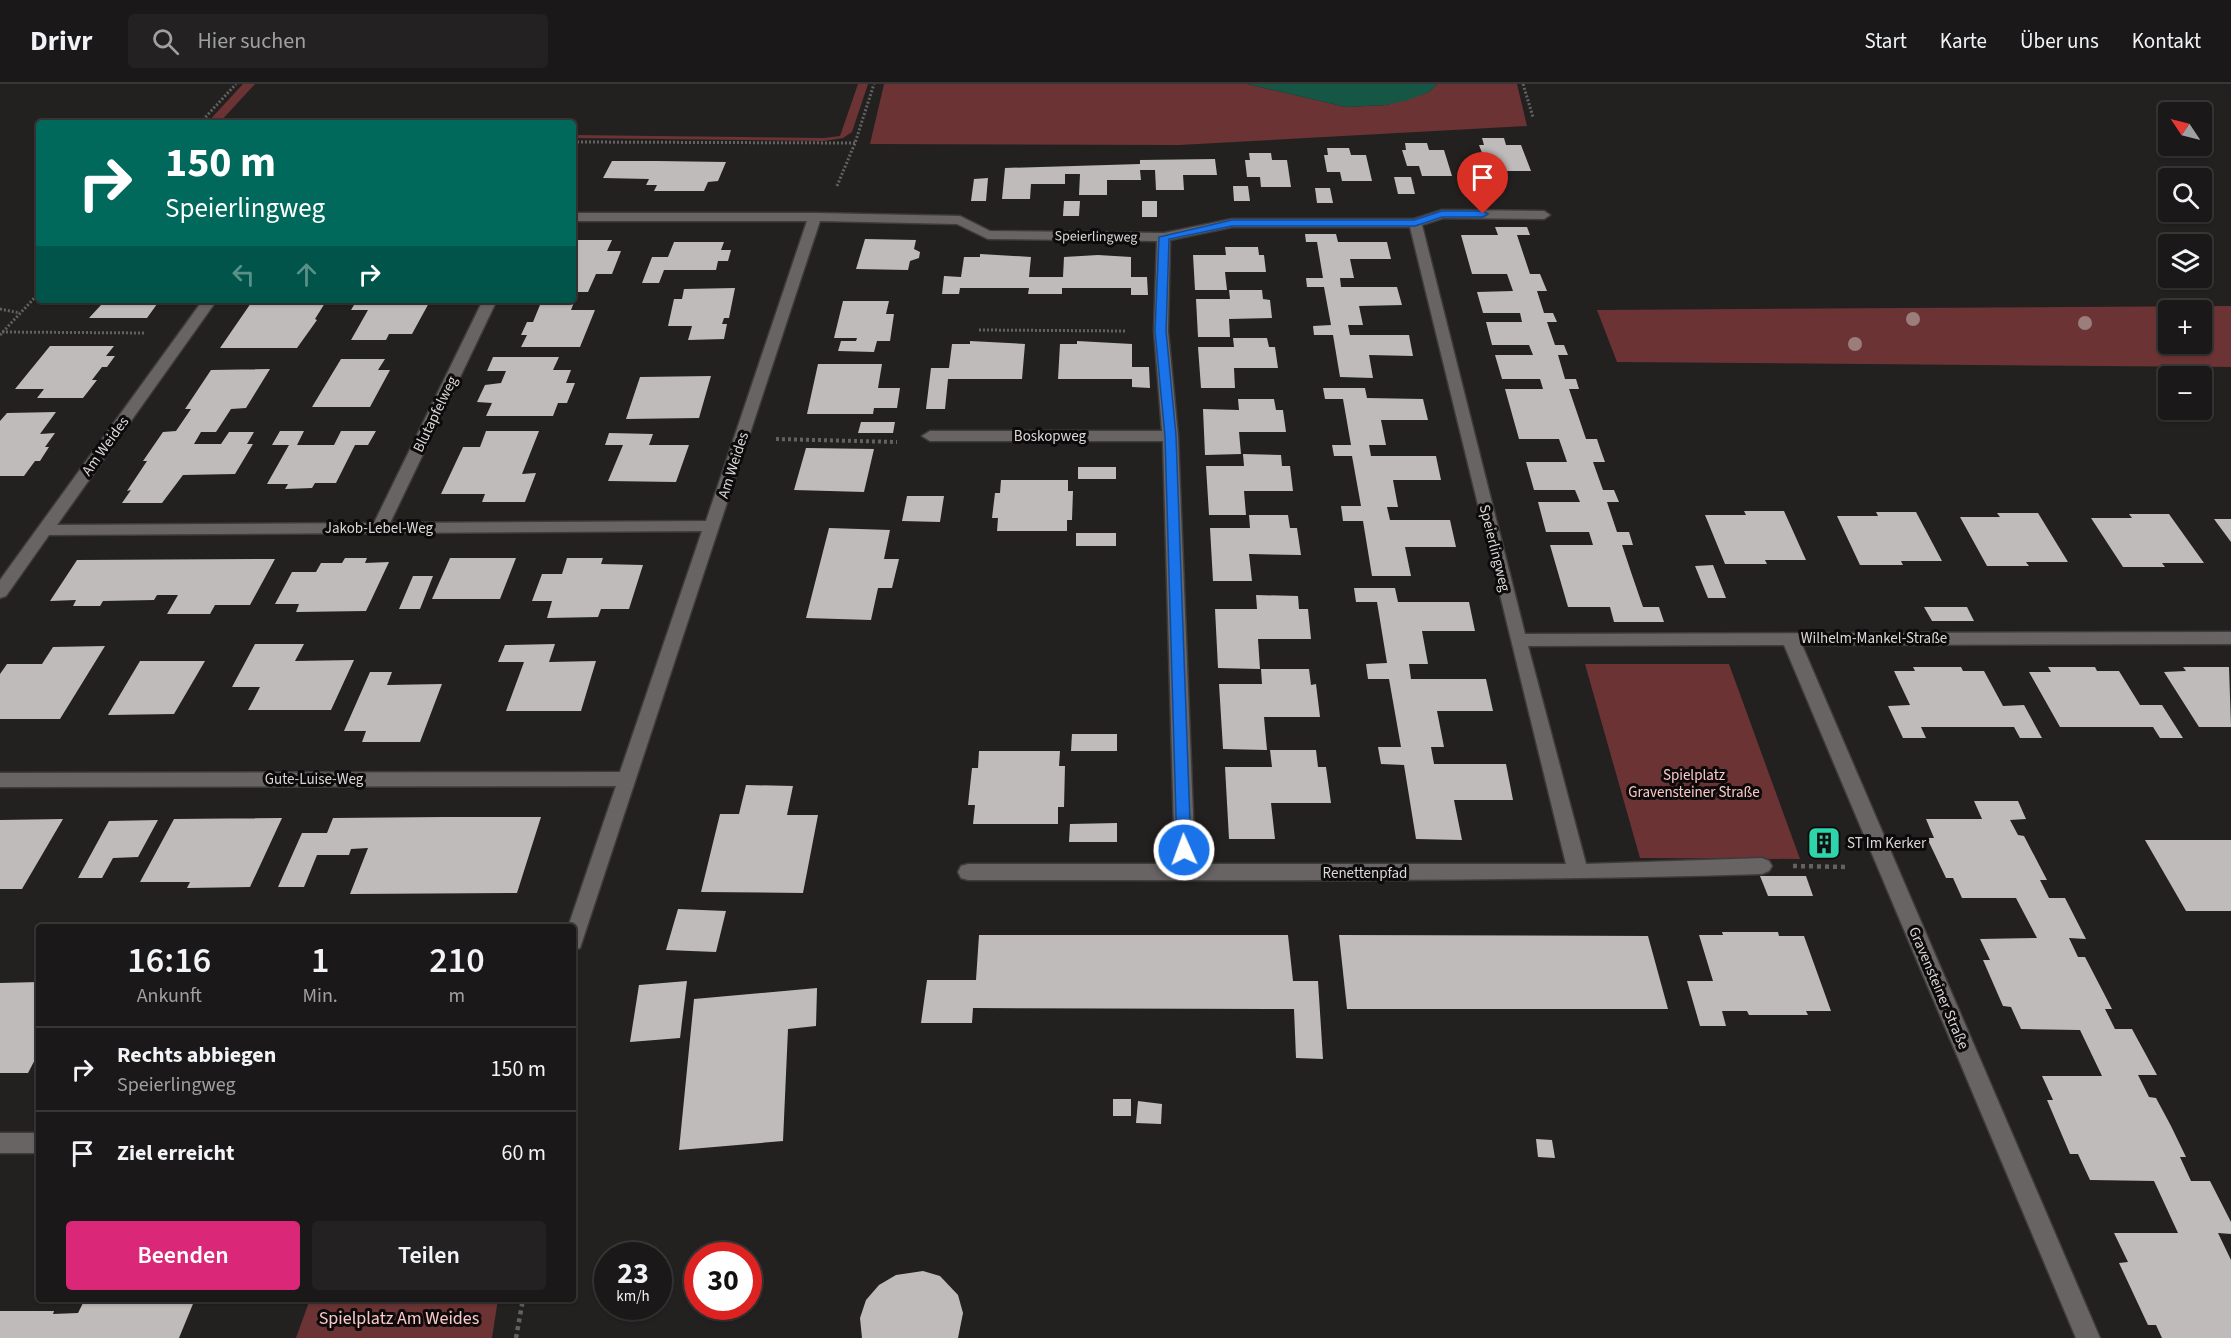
<!DOCTYPE html>
<html lang="de">
<meta charset="utf-8">
<style>
body{margin:0;font-family:"Source Sans 3",sans-serif;background:#232121;color:#f1f3f6;height:100vh;display:flex;flex-direction:column;font-size:22px;white-space:nowrap}
*{box-sizing:border-box;margin:0}
p{font-size:20px;color:#9fa0a2}
.icon{flex:none;width:33px;height:33px;fill:none;stroke:currentColor;stroke-width:2;stroke-linecap:round;stroke-linejoin:round}
.map{position:relative;flex:1;overflow:hidden}
.sheet{position:absolute;left:36px;top:840px;width:540px;height:378px;display:flex;flex-direction:column;background:#1a1818;border-radius:6px;box-shadow:0 2px 4px #0004,0 0 0 2px #383737}
.sheet>*{flex:none}
.hud{position:absolute;left:36px;top:36px;width:540px;height:183px;border-radius:6px;box-shadow:0 2px 4px #0004,0 0 0 2px #383737;background:#00695c;color:#fff;overflow:hidden}
.needle{width:39px;rotate:305deg}
.controls{position:absolute;left:2158px;top:18px;display:grid;gap:12px}
.controls a{display:grid;place-items:center;width:54px;height:54px;border-radius:6px;background:#1a1818;box-shadow:0 2px 4px #0004,0 0 0 2px #383737;font-size:30px}
.speed{position:absolute;left:594px;top:1158px;display:flex;gap:12px;font-size:30px;font-weight:700;text-align:center}
.speed>*{display:grid;place-content:center;width:78px;height:78px;border-radius:50%;background:#1a1818;box-shadow:0 2px 4px #0004,0 0 0 2px #383737;line-height:1}
.speed small{font-size:15px;font-weight:400}
.speed .limit{border:9px solid #d22;background:#fff;color:#111}
.pin{position:absolute;display:grid;place-items:center;width:51px;height:51px;color:#fff;margin:-62px -26px;border-radius:50% 50% 50% 0;rotate:-45deg;box-shadow:0 0 6px #0007}
.pin .icon{rotate:45deg}
.me{position:absolute;width:66px;margin:-33px;rotate:358deg;stroke-linejoin:round;filter:drop-shadow(0 0 4px #0008)}
.turn{display:flex;align-items:center;gap:21px;height:126px;padding:0 30px;font-size:27px}
.turn .icon{width:78px;height:78px;stroke-width:2.5}
.turn b{display:block;font-size:42px;line-height:51px}
.lanes{display:flex;align-items:center;height:57px;padding:0 30px;background:#0003;justify-content:center;gap:30px;direction:ltr}
.lanes .off{opacity:.35}
.eta{display:flex;justify-content:space-evenly;align-items:center;height:102px;text-align:center}
.eta b{font-size:36px;font-weight:600;line-height:42px}
.cta{display:flex;gap:12px;margin-top:auto;padding:12px 30px}
.cta a{flex:1;height:69px;border-radius:6px;background:#db2777;color:#fff;font-size:24px;font-weight:600;line-height:69px;text-align:center}
.cta a+a{background:#232121;color:#f1f3f6}
ul{padding:0;list-style:none}
li{display:flex;align-items:center;gap:18px;height:84px;padding:0 30px;border-top:2px solid #383737}
li div{flex:1}
li b{display:block;font-size:22px}
li em{font-style:normal}
header{display:flex;align-items:center;gap:36px;box-sizing:border-box;height:84px;padding:0 30px;background:#1a1818;border-bottom:2px solid #383737}
header strong{font-size:28px}
nav{display:flex;gap:33px;margin-inline-start:auto;font-size:21px}
.search{width:420px;height:54px;background:#232121;display:flex;align-items:center;gap:15px;box-sizing:border-box;padding:0 21px;border-radius:6px;color:#9fa0a2;font-size:22px}
.map>svg:first-child{display:block}
</style>
<header>
<strong>Drivr</strong>
<div class="search"><svg class="icon" aria-label="search" viewBox="0 0 24 24"><circle cx="10" cy="10" r="6"/><path d="M15 15l6 6"/></svg>Hier suchen</div>
<nav><a>Start</a><a>Karte</a><a>Über uns</a><a>Kontakt</a></nav>
</header>
<div class="map">
<svg width="2231" height="1254" viewBox="0 0 2231 1254">
<rect width="100%" height="100%" fill="#232020"/>
<g fill="#6b3334" fill-rule="evenodd">
<path d="M243,0H255L219,39H207Z"/>
<path d="M858,0H868L852,48L843,54L824,57L573,54V51L824,54L840,52Z"/>
<path d="M884,0H1247L1346,23L1386,21L1429,8L1437,0H1517L1527,42L1179,61L870,60Z"/>
<path d="M2231,222V283L1617,278L1597,226ZM2169,226H2202V260H2169Z"/>
<path d="M1585,580H1729L1800,775L1640,774Z"/>
<path d="M310,1215H498L492,1254H296Z"/>
</g>
<path fill="#155645" d="M1247,0H1437L1429,8L1408,16L1386,21L1346,23Z"/>
<g fill="#bfbbbb">
<path d="M1482,54H1504L1506,61H1521L1531,87H1501L1498,77H1485L1479,61H1484Z"/>
<path d="M1405,59H1427L1429,66H1444L1452,92H1422L1419,82H1407L1402,66H1406Z"/>
<path d="M1327,64H1349L1351,71H1366L1372,97H1342L1340,88H1327L1324,71H1328Z"/>
<path d="M1249,69H1271L1272,76H1287L1291,103H1261L1260,93H1247L1245,76H1250Z"/>
<path d="M1215,75L1217,91H1183L1184,106H1156L1155,86H1140L1141,96H1107V111H1079L1080,90H1065V100H1031L1030,115H1002L1005,84L1140,80V76Z"/>
<path d="M612,77H657L726,78L718,97L708,98L704,107H654L657,101H646L649,95L603,94Z"/>
<path d="M1394,93H1411L1415,110H1398Z"/>
<path d="M1475,93H1490L1495,108H1480Z"/>
<path d="M988,94L986,117H971L974,95Z"/>
<path d="M1233,102H1248L1250,117H1234Z"/>
<path d="M1315,104H1330L1333,119H1317Z"/>
<path d="M1064,117H1080L1079,132H1063Z"/>
<rect x="1142" y="117" width="15" height="16"/>
<path d="M1495,143H1527L1530,151H1517L1530,190H1540L1547,207H1537L1544,229H1553L1557,238H1547L1555,261H1564L1568,271H1558L1565,295H1576L1579,305H1569L1586,355H1597L1601,367L1605,378H1593L1603,406H1614L1619,418H1607L1617,448H1629L1633,461H1622L1632,491L1643,523H1659L1664,538H1614L1610,523H1568L1550,461H1593L1589,448H1546L1538,418H1580L1575,406H1534L1526,378H1567L1559,355H1519L1505,305H1543L1540,295H1502L1495,271H1533L1529,261H1492L1486,238H1522L1520,229H1483L1477,208L1513,207L1507,190H1472L1461,151H1498Z"/>
<path d="M1305,150H1336L1338,158H1387L1391,175H1350L1354,194H1340L1341,203H1397L1402,221L1359,222L1363,241H1348L1350,251H1409L1413,272L1369,271L1373,294L1340,293L1333,251H1314L1313,242L1331,241L1324,203H1307L1306,194H1323L1317,158H1306Z"/>
<path d="M865,155L916,156L914,165L920,168L919,174L910,177L908,186L856,185Z"/>
<path d="M573,156H612L607,167H621L612,190H596L588,208H578L571,226H595L580,263H521L527,251H521L527,238H533L542,216H573Z"/>
<path d="M674,158H724L721,166H731L728,177H718L716,186H664L659,199H642L652,173H668Z"/>
<path d="M1225,163H1258L1259,171H1264L1266,188H1225L1227,206H1195L1193,171H1226Z"/>
<path d="M980,170L1031,173L1029,193H1063L1064,173L1098,171L1131,173V193H1147L1148,211H1131V204H1062V210H1028L1029,204H960L959,210H942L944,192L961,193L964,173H980Z"/>
<path d="M735,204L729,234H724L722,240H727L724,255L688,256L692,242H668L674,215H682L684,205Z"/>
<path d="M1229,206H1262L1263,215L1270,216L1272,234L1229,235L1230,253H1198L1196,215H1230Z"/>
<path d="M100,216H160L147,234H89L101,221H97Z"/>
<path d="M265,216H315L313,219H325L315,235L317,236L297,264H220L251,219H262Z"/>
<path d="M357,216H408L430,217L412,250H389L386,256H351L368,226H351Z"/>
<path d="M843,217H889L886,230H894L890,257H877L874,268L838,267L841,257H856L857,254H834Z"/>
<path d="M1233,254H1267L1269,263H1275L1278,284H1234L1235,304H1201L1198,263H1234Z"/>
<path d="M970,257L1025,260L1022,295H948L945,325H926L931,284H949L952,260H970Z"/>
<path d="M1077,257L1132,260V283H1149L1150,304L1132,303V295H1058L1060,260H1077Z"/>
<path d="M50,262H114L106,272H115L107,283H102L92,296H97L83,314H37L44,305H15Z"/>
<path d="M493,273H559L553,286H571L566,299H575L567,319H558L553,332H486L492,319L477,318L485,301L501,299L506,287H487Z"/>
<path d="M341,275H385L378,286H390L370,323H312Z"/>
<path d="M818,280H882L878,304H900L897,324H874L873,330H807Z"/>
<path d="M270,285L246,324L231,325L216,348H201L194,360H221L229,348H254L247,360H253L235,390L183,391L162,419H122L131,406L127,407L147,377H143L163,348L176,347L191,325H185L211,286Z"/>
<path d="M711,292L699,334L626,335L640,293Z"/>
<path d="M1323,304H1365L1367,314L1423,315L1428,336H1381L1386,361H1369L1371,372H1436L1441,396H1393L1398,423H1387L1390,436H1450L1456,463H1405L1411,492H1372L1363,437H1343L1341,422H1361L1352,372H1334L1332,361H1351L1343,315H1325Z"/>
<path d="M1238,315H1274L1276,326H1283L1286,348H1239L1241,370L1205,371L1203,325L1239,326Z"/>
<path d="M56,328L40,350L55,349L45,363H49L40,377H35L24,392H0V337L7,329Z"/>
<path d="M861,338H895L893,349H858Z"/>
<path d="M280,347H304L297,361H334L341,347H376L368,361H355L336,399H315L312,404L285,405L288,400H267L289,361H272Z"/>
<path d="M486,347H539L522,390L536,389L525,418H482L485,410H441L463,363H480Z"/>
<path d="M609,349L653,350L649,361H689L676,398L608,397L623,361H605Z"/>
<path d="M806,364L874,365L864,408L794,406Z"/>
<path d="M1243,370L1281,371L1282,382H1290L1293,407H1244L1246,431H1209L1206,382H1244Z"/>
<rect x="1078" y="383" width="38" height="12"/>
<path d="M1001,396H1068V407H1073L1072,436H1067V447H997L998,434H992L995,409H1000Z"/>
<path d="M907,412H944L940,438L902,437Z"/>
<path d="M1744,427H1784L1806,476H1765L1767,480H1725L1705,431H1746Z"/>
<path d="M1876,428H1916L1942,477H1901L1903,481H1860L1837,432H1878Z"/>
<path d="M1997,429H2038L2068,478H2026L2029,482H1987L1960,433H2000Z"/>
<path d="M2129,430H2169L2204,479H2162L2165,483H2123L2091,434H2132Z"/>
<path d="M1249,431H1288L1290,444H1297L1301,471L1249,470L1252,497H1213L1210,444H1250Z"/>
<path d="M2214,435H2231V458Z"/>
<path d="M829,444L890,446L884,475H899L892,504H878L871,536L806,534Z"/>
<rect x="1076" y="449" width="40" height="13"/>
<path d="M345,474H367L365,479L389,478L366,527L296,528L299,520H275L292,488H316L321,479H342Z"/>
<path d="M450,474H516L500,515H432Z"/>
<path d="M567,474H603L601,480L643,481L629,525H601L598,533L547,534L552,517H532L542,490H562Z"/>
<path d="M275,475L250,521H215L210,530H167L178,511H157L154,516L103,517L100,522H73L76,516L50,517L77,476Z"/>
<path d="M1713,481L1726,514H1708L1695,482Z"/>
<path d="M413,492H433L420,525H399Z"/>
<path d="M1354,504H1395L1398,518H1469L1475,547H1422L1428,580H1409L1411,595H1486L1493,627H1437L1444,663H1431L1434,680H1506L1513,716H1454L1462,756L1416,755L1404,681L1381,680L1378,663H1401L1389,595H1368L1366,580L1387,579L1377,518H1356Z"/>
<path d="M1256,511L1298,512L1299,525H1308L1311,555H1258L1260,585L1218,584L1215,525H1257Z"/>
<path d="M1924,523H1967L1974,537H1932Z"/>
<path d="M255,560H304L295,577L354,576L331,626H248L260,603H232Z"/>
<path d="M555,560L549,578L596,577L581,627H506L524,578H498L505,561Z"/>
<path d="M105,562L60,635H0V590L7,580H42L53,563Z"/>
<path d="M140,577H205L174,630L108,631Z"/>
<path d="M1913,583H1961L1963,587H1984L2003,622L2024,621L2042,654H2020L2014,643H1921L1926,654H1903L1888,622L1910,621L1894,587H1915Z"/>
<path d="M2048,583H2095L2097,587H2119L2140,621H2162L2183,654H2160L2153,643H2060L2029,588H2051Z"/>
<path d="M2183,583H2229L2231,643H2199L2164,588L2186,587Z"/>
<path d="M1261,585H1309L1311,601L1316,600L1320,633H1264L1267,666L1223,665L1219,600H1262Z"/>
<path d="M370,588H392L387,601L442,600L420,658H362L366,647H344Z"/>
<path d="M1072,650H1117V667H1071Z"/>
<path d="M1270,666H1316L1318,683H1326L1331,719H1271L1275,755H1229L1225,683H1272Z"/>
<path d="M979,667H1060L1059,682H1065L1064,723H1058V740H973L975,721H968L972,684H978Z"/>
<path d="M746,701L793,702L787,731H818L803,809L701,808L720,730H739Z"/>
<path d="M1974,717H2018L2026,735L2010,736L2018,751L2024,752L2047,796H2040L2049,814H2065L2086,855L2069,854L2078,873H2085L2112,925H2105L2115,945H2132L2157,991H2138L2149,1013L2156,1014L2171,1042L2186,1073H2180L2191,1097H2210L2231,1138V1150L2218,1149L2231,1176V1254H2162L2156,1241H2148L2119,1179L2128,1178L2114,1149H2178L2154,1097L2090,1096L2078,1070H2070L2047,1016H2053L2042,992H2102L2080,946L2021,945L2011,923L2003,922L1983,876H1990L1980,855L2037,854L2016,814H1962L1953,794H1946L1927,754H1934L1926,735H1982Z"/>
<path d="M445,733H541L517,809L350,810L368,764L351,765L349,771H317L304,803H278L302,749H327L333,734Z"/>
<path d="M282,734L250,803L187,804L190,798H140L174,735Z"/>
<path d="M63,735L22,805H0V736Z"/>
<path d="M158,736L138,773L113,774L102,794H78L109,737Z"/>
<path d="M1117,739V758H1069L1070,740Z"/>
<path d="M1814,750H1828L1835,767H1821Z"/>
<path d="M2145,756H2231V827H2186Z"/>
<path d="M1760,792H1806L1813,812H1768Z"/>
<path d="M678,825L726,827L716,868L666,866Z"/>
<path d="M1722,848H1778L1779,852H1804L1831,927H1806L1808,931H1749L1747,927H1722L1726,942H1700L1687,897H1713L1699,851H1723Z"/>
<path d="M979,851H1288L1293,897H1318L1323,975L1296,974L1294,925L973,924L972,939H921L927,896H976Z"/>
<path d="M1339,851L1648,852L1668,925H1347Z"/>
<path d="M687,897L680,954L630,958L639,901Z"/>
<path d="M39,898V968L28,989H0V899Z"/>
<path d="M817,904L816,942L788,945L783,1057L679,1066L694,915Z"/>
<rect x="1113" y="1015" width="18" height="17"/>
<path d="M1138,1017L1162,1020L1161,1040L1136,1039Z"/>
<path d="M1536,1055L1552,1056L1555,1074L1538,1073Z"/>
<path d="M923,1187L940,1192L958,1211L963,1229L958,1254H862L860,1234L866,1216L879,1201L896,1191Z"/>
<path d="M85,1215H195L179,1254H0V1227H54L53,1230L78,1229Z"/>
</g>
<g fill="none" stroke-linecap="round" stroke-linejoin="round">
<g stroke="#3e3b3b" stroke-width="3">
<g id="street">
<path d="M1442,126L1544,127L1550,131L1544,135L1443,134L1422,141L1525,550L2231,548V560L1802,561L2100,1254H2076L1784,561L1528,562L1586,780L1762,774L1769,777L1772,782L1769,787L1762,790C1497,798 1233,796 968,796L961,794L958,788L961,782L968,780H1175L1163,357H930L922,352L930,347H1162L1154,247L1157,157L988,155L957,140L820,137L580,864L573,866V843H568L616,702L0,703V689L620,688L702,447L49,451L6,512L0,514V496L203,216H217L57,441L374,439L483,216H497L390,439L706,437L807,137H573V129H815L960,132L990,147L1164,149L1232,135H1414ZM1232,143H1410L1566,780H1195L1178,352L1168,247L1170,156Z"/>
<rect x="0" y="1049" width="39" height="20"/>
</g>
</g>
<g stroke="#646161" stroke-width="3" stroke-dasharray="2 2" stroke-linecap="butt">
<path d="M1523,0L1533,33"/>
<path d="M200,39L236,0"/>
<path d="M573,58L855,59"/>
<path d="M837,102L855,59L874,0"/>
<path d="M0,225L20,229"/>
<path d="M979,246L1127,247"/>
<path d="M2,248L146,249"/>
<path d="M0,251L39,209"/>
</g>
<path stroke="#646161" stroke-width="4" stroke-dasharray="3 3" stroke-linecap="butt" d="M776,355L897,358"/>
<g stroke="#646161" stroke-width="4.5" stroke-dasharray="4 4" stroke-linecap="butt">
<path d="M1793,782L1848,783"/>
<path d="M516,1254L523,1215"/>
</g>
<use href="#street" fill="#686464" fill-rule="evenodd"/>
</g>
<g fill="#9b7d7c">
<circle cx="1913" cy="235" r="7"/>
<circle cx="2085" cy="239" r="7"/>
<circle cx="1855" cy="260" r="7"/>
</g>
<path fill="#1a73e8" stroke="#114b97" stroke-width="1.5" d="M1442,127H1483L1488,130L1483,133H1442L1415,142H1232L1169,155L1166,247L1176,352L1191,766L1189,770H1179L1177,766L1165,352L1155,247L1159,153L1232,136H1414Z"/>
<defs>
<g id="building-square" transform="scale(1.725)"><rect x="-9" y="-9" width="18" height="18" rx="4" fill="#2dd5ab" stroke="#0c0a0a"/><path d="M-4-6H4V6H1V3H-1V6H-4ZM-2.5-4.3h1.7v1.8h-1.7ZM.8-4.3h1.7v1.8H.8ZM-2.5-1h1.7V.8h-1.7ZM.8-1h1.7V.8H.8Z" fill="#111"/></g>
</defs>
<g fill-rule="evenodd">
<use href="#building-square" x="1824" y="759"/>
</g>
<g text-anchor="middle" stroke-width="6" stroke-linejoin="round" paint-order="stroke">
<g font-size="14" fill="#dad8d8" stroke="#0c0a0a">
<text transform="translate(1096 152) rotate(1)" y="5">Speierlingweg</text>
</g>
<g font-size="15" fill="#dad8d8" stroke="#0c0a0a">
<text transform="translate(435 330) rotate(-64)" y="5">Blutapfelweg</text>
<text x="1050" y="357">Boskopweg</text>
<text transform="translate(105 362) rotate(-54)" y="5">Am Weides</text>
<text transform="translate(733 381) rotate(-72)" y="5">Am Weides</text>
<text x="379" y="449">Jakob-Lebel-Weg</text>
<text transform="translate(1495 464) rotate(76)" y="5">Speierlingweg</text>
<text x="1874" y="559">Wilhelm-Mankel-Straße</text>
<text x="314" y="700">Gute-Luise-Weg</text>
<text x="1365" y="794">Renettenpfad</text>
<text transform="translate(1939 904) rotate(67)" y="5">Gravensteiner Straße</text>
</g>
<g font-size="15" fill="#fdc9c8" stroke="#0c0a0a">
<text x="1694" y="696">Spielplatz<tspan x="1694" dy="17">Gravensteiner Straße</tspan></text>
</g>
<g font-size="15" fill="#dad8d8" stroke="#0c0a0a" text-anchor="start">
<text x="1847" y="764">ST Im Kerker</text>
</g>
<g font-size="18" fill="#fdc9c8" stroke="#0c0a0a">
<text x="399" y="1240">Spielplatz Am Weides</text>
</g>
</g>
</svg>
<div class="controls">
<a><svg class="needle" viewBox="-14 -14 28 28"><path d="M0-13l5 13h-10z" fill="#e53935"/><path d="M0 13l5-13h-10z" fill="#9fa0a2"/></svg></a>
<a><svg class="icon" aria-label="search" viewBox="0 0 24 24"><circle cx="10" cy="10" r="6"/><path d="M15 15l6 6"/></svg></a>
<a><svg class="icon" aria-label="layers" viewBox="0 0 24 24"><path d="M12 4l9 5-9 5-9-5zM3 14l9 5 9-5"/></svg></a>
<a>+</a>
<a>−</a>
</div>
<div class="speed"><div>23<small>km/h</small></div><div class="limit">30</div></div>
<div class="pin" style="left:1483px;top:130px;background:#d93025"><svg class="icon" aria-label="arrive" viewBox="0 0 24 24"><path d="M6 21V4h12l-3 4 3 4H6"/></svg></div>
<svg class="me" style="left:1184px;top:766px" viewBox="-20 -20 40 40"><circle r="17" fill="#1a73e8" stroke="#fff" stroke-width="3"/><path d="M0-11L8 9 0 5-8 9z" fill="#fff"/></svg>
<div class="hud">
<div class="turn"><svg class="icon" aria-label="right" viewBox="0 0 24 24"><path d="M7 20v-9h11M14 6l5 5-5 5"/></svg><div><b>150 m</b>Speierlingweg</div></div>
<div class="lanes"><svg class="icon off" aria-label="left" viewBox="0 0 24 24"><path d="M17 20v-9H6M10 6l-5 5 5 5"/></svg><svg class="icon off" aria-label="ahead" viewBox="0 0 24 24"><path d="M12 20V5M6 11l6-6 6 6"/></svg><svg class="icon" aria-label="right" viewBox="0 0 24 24"><path d="M7 20v-9h11M14 6l5 5-5 5"/></svg></div>
</div>
<section class="sheet">
<div class="eta">
<div><b>16:16</b><p>Ankunft</p></div>
<div><b>1</b><p>Min.</p></div>
<div><b>210</b><p>m</p></div>
</div>
<ul>
<li><svg class="icon" aria-label="right" viewBox="0 0 24 24"><path d="M7 20v-9h11M14 6l5 5-5 5"/></svg><div><b>Rechts abbiegen</b><p>Speierlingweg</p></div><em>150 m</em></li>
<li><svg class="icon" aria-label="arrive" viewBox="0 0 24 24"><path d="M6 21V4h12l-3 4 3 4H6"/></svg><div><b>Ziel erreicht</b></div><em>60 m</em></li>
</ul>
<div class="cta"><a>Beenden</a><a>Teilen</a></div>
</section>
</div>
